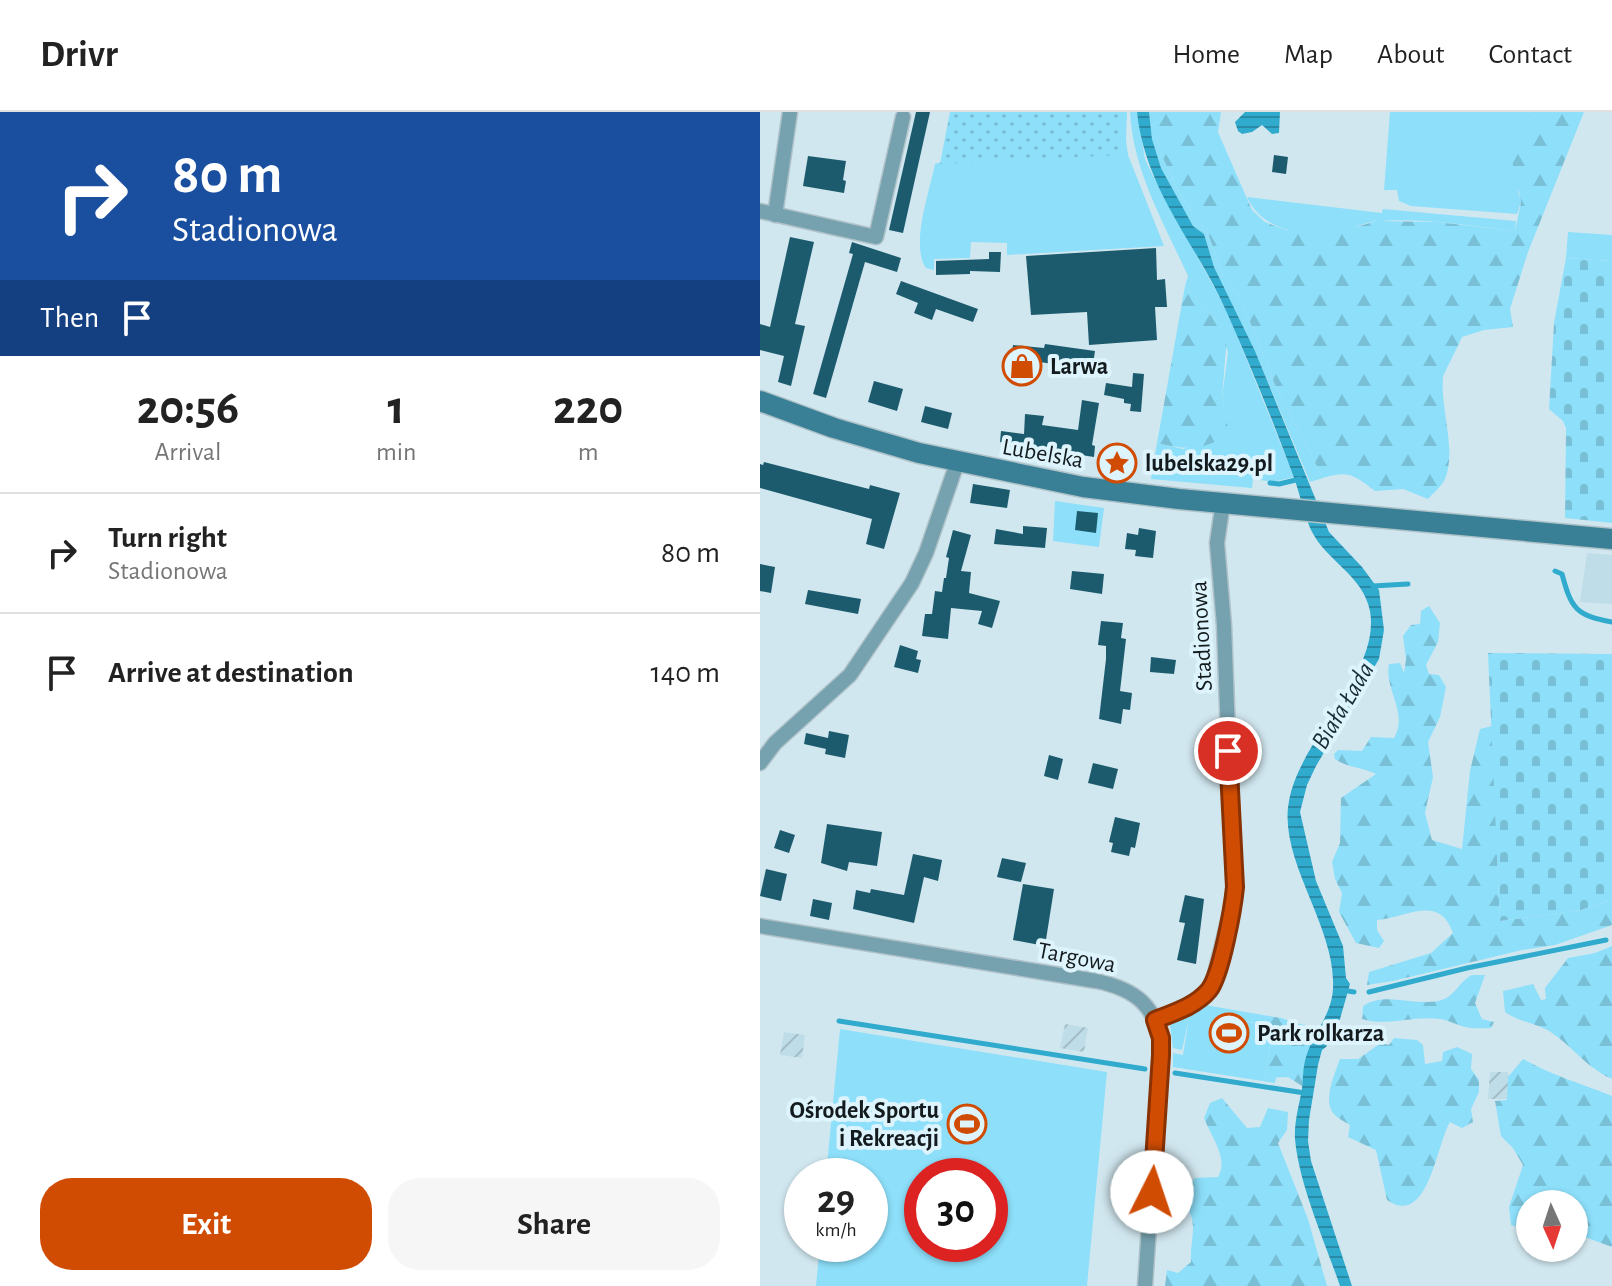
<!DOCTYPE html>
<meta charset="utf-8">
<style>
body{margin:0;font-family:"Alegreya Sans",sans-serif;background:#f6f6f6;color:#222;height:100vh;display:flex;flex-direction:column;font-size:30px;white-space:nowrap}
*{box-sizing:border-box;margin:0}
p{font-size:26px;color:#767676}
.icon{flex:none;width:44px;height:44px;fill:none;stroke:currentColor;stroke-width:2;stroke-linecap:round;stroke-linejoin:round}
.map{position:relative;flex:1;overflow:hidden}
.side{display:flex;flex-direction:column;background:#fff;width:760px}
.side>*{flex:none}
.hud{background:#1a4fa0;color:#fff;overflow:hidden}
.needle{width:52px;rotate:177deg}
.buttons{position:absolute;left:756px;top:1078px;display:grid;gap:16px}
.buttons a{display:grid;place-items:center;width:72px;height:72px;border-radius:50%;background:#fff;box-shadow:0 2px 6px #0004;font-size:40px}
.speed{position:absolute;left:24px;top:1046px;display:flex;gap:16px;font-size:40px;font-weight:700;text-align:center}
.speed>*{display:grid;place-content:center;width:104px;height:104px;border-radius:50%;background:#fff;box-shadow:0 2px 6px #0004;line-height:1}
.speed small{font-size:20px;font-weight:400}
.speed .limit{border:12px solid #d22;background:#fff;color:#111}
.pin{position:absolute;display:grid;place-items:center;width:68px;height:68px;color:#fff;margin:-34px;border:4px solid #fff;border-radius:50%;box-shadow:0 2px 8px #0007}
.me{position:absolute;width:88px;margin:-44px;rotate:4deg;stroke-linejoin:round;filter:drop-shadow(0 0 6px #0008)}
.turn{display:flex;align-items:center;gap:28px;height:168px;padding:0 40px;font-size:36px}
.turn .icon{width:104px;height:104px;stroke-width:2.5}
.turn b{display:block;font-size:56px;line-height:68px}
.then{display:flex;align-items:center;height:76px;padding:0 40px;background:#0003;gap:16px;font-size:30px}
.eta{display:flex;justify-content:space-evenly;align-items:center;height:136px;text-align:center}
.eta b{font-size:48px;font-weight:700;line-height:56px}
.action{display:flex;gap:16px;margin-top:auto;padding:16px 40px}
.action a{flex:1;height:92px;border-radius:32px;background:#d14c03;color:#fff;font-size:32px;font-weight:700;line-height:92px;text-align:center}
.action a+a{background:#f6f6f6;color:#222}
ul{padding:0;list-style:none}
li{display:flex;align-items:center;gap:24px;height:120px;padding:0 40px;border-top:2px solid #e0e0e0}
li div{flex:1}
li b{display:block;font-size:30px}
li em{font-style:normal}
header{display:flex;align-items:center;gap:48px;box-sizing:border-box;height:112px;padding:0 40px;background:#fff;border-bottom:2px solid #e0e0e0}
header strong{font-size:38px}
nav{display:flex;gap:44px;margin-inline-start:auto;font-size:28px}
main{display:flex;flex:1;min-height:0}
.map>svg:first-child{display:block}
</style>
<header>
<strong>Drivr</strong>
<nav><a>Home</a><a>Map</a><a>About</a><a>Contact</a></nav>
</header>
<main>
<section class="side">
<div class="hud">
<div class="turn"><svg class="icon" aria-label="right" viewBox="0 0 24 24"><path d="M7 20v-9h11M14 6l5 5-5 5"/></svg><div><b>80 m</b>Stadionowa</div></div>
<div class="then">Then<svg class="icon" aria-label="arrive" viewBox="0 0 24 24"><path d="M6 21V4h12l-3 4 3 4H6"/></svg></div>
</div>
<div class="eta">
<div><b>20:56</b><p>Arrival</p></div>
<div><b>1</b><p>min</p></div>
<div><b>220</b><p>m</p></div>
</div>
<ul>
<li><svg class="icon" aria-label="right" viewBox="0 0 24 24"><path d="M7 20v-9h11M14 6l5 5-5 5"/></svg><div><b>Turn right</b><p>Stadionowa</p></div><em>80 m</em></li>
<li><svg class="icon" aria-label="arrive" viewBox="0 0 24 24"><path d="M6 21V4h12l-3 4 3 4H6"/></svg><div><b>Arrive at destination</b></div><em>140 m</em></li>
</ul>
<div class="action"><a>Exit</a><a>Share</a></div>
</section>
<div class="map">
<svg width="852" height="1174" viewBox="0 0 852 1174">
<defs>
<pattern id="industrial-furrows" width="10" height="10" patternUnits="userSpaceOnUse" patternTransform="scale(2)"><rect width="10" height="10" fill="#bfdde8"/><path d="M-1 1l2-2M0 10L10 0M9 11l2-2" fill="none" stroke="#a3bdc7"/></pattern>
<pattern id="forest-firs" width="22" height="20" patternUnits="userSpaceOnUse" patternTransform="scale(2)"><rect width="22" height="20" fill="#8ddffa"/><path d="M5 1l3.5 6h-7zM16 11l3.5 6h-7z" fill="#79bfd6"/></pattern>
<pattern id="cemetery-stones" width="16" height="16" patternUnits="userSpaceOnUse" patternTransform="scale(2)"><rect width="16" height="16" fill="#8ddffa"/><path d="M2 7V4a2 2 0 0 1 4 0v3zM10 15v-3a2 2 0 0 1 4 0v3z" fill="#79bfd6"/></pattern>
<pattern id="park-dots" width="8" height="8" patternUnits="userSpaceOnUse" patternTransform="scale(2)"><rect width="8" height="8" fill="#8ddffa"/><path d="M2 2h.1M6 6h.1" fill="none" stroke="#79bfd6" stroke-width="1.8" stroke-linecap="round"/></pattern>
<pattern id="water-rules" width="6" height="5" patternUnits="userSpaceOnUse" patternTransform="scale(2)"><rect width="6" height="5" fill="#30abcd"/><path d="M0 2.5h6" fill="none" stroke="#288aa6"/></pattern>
</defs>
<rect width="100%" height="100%" fill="#d1e7ef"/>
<path fill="#bfdde8" d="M827,441L852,443V492L820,490Z"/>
<g fill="url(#industrial-furrows)">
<path d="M305,912L328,916L324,940L300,936Z"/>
<path d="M24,920L45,923L42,946L20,943Z"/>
<path d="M730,960H748V963H755V987H728Z"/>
</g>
<g fill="#8ddffa" fill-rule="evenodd">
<path d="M361,0H367L366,28L368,43L404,134L247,143V131L211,130L210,146L174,147V158L166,156C150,134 170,78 175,52Z"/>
<path d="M370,0H377L385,47L392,62L467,199L534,365L513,370L493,367L492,376L391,367L397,331L423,337L468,322L462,286L468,240L456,208L425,174L428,164C404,111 373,59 370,0Z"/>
<path d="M389,0H396V20L402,44L420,82L449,124L462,161L478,184L495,221L515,273L563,366L550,370L495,239L454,155L444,122L433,114L401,56L392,27Z"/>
<path d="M630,0H780L768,9L758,80L761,90L757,102L651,94L639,89L637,78H624Z"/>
<path d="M487,85L622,101L623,97L756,109L755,119C710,114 664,106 619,109C603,109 588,121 572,122C539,124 501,117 487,85Z"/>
<path d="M808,120L852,123V149L806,146Z"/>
<path d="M295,389L344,396L339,435L293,429Z"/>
<path d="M440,892L462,896L463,906L513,914L505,966L516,965L515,971L413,955V941L423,943L429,906L422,938L413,936L410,913Z"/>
<path d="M80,917L347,960L327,1174H56L60,1132H110V1064H66ZM162,1064H230V1132H162Z"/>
</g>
<g fill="url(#forest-firs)">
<path d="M396,0H461L458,20L492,98L505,110L526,118L573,122L616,109L677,110L755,119L761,90L752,49L757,27L768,9L780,0H824L768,140L750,197L753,215L724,218L702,225C699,233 684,261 683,265C680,297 697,338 685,367C682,374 673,381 668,387L643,377L615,379C594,363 589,358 563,366L515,273L495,221L478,184L462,161L449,124L420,82L402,44L396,20Z"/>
<path d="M425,174L456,208L467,224L462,286L469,322C443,339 426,338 397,331Z"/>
<path d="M669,494L680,511L678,530L666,553L669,562L679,563L686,575L680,605L668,630L673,665L665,701L672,728L702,737L710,659L720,617L732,614L740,809L821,798L852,788V813L795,833L762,838L633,869L607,873L609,860L671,841L693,821C679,781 646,806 617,808V818L624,829L619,836L596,831L579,800L582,781L575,767L572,750L580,731L581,686L616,662C602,655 588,656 575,647L574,642L578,638L602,639L611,625L634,626C649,601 624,578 629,552L640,551L644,561L646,547L643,524L651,513L660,512L661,499Z"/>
<path d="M852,834V967C826,955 814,936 792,921C777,911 759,910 745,900L743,879L773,872L781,888L786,887L785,876L808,846L835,841Z"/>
<path d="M712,863H725L715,891L722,907L734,910L731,916C723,916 713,917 705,915C696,913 689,908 680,907C653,903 628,915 602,907L603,894C625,879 653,894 678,889C695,886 698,870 712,863Z"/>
<path d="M462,896L521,906L560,918L546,945L542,974L528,965L505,966L513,914L462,905Z"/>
<path d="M634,926L657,928L663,933L665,952L682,949L683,940L697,935L712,942L711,957L719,968V980L711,997L713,1010L702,1016L690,1010C676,1034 668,1116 627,1088L616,1038L588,1025L590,1013C585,1010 576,1005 573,1001C563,987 575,961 580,947H598L621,931L629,933Z"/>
<path d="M763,947C791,963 822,972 852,984V1135L814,1121V1092H770V1119L751,1113L749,1095L763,1053L753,1036L741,1024L735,989L747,988L748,965Z"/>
<path d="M462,986L487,1016L500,1015L508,996L528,1000L527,1018L518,1031L548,1107L567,1174H405L407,1158L418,1161L431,1150C430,1138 433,1127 433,1116C433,1090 413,1097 435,1066L458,1065C469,1046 451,1025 444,1006L450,991Z"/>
</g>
<g fill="url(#cemetery-stones)">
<path d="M806,146L852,149V411L805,406L806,316L803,309L789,297L794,211Z"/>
<path d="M728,541L852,542V788L821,798L740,809Z"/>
</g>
<path fill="url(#park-dots)" d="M190,0H361V43L180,52Z"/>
<g fill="url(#water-rules)">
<path d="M377,0H389L392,27L401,56L433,114L444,122L454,155L495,239L569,420L602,455L619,478L624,518L619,547L556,654L547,673L540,700L556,769L583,834L586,866L590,872L580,907L566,935L562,938L558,953L549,1008L548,1029L551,1049L592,1174H580C565,1130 539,1073 535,1027C534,1011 539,993 542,977C543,966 543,955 546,945C555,916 575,901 573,868C572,810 518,745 529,689C540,626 621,561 610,499C603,463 566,449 551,418C543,400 540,381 533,363C513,309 491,255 468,203C438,133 385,79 377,0Z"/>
<path d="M485,0H520L519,21L512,22L502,13L492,20L482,22L478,19L475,10Z"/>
</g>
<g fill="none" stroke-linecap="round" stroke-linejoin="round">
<g stroke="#30abcd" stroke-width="5">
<path d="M510,371L519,372L540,367"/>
<path d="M795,459L802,462C811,496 816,504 852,510"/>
<path d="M613,474L648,472"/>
<path d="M582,878L594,880"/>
<path d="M609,880L707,856L846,828"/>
<path d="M79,909L385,957"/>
<path d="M415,961L545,981"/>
</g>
</g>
<g fill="#1c5b6d">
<path d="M156,0H170L143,121L129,118Z"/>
<path d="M514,43L528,45L526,62L512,60Z"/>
<path d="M48,44L86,49L83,68L86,69L84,81L43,74Z"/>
<path d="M30,125L54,130L35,212L45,214L31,274L18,270L24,244L0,238V212L10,215Z"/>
<path d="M92,130L141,146L137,160L105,150L66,286L53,282L93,142L89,141Z"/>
<path d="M396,136L397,168L405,167L407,195H395L397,228L329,233L327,200L271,203L266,144Z"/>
<path d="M229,140H241L240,160L210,159V162L176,163V149L229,147Z"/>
<path d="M141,169L218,197L213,210L176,197L172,208L154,201L158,191L136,182Z"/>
<path d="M285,232L335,239L333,252L317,250V256L274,249V251L251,248L253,233L284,236Z"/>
<path d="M373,261L384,262L381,300L370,299L371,292L364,291V287L344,283L346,271L372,275Z"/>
<path d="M114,269L143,277L137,299L108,290Z"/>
<path d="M322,288L339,291L332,333L335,334L334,345L295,339L294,342L244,336V331L240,330L241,319L264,322L265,302L284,304L282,313L318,318Z"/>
<path d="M165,294L192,301L188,317L161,310Z"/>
<path d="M4,350L109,377L110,373L140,381L124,437L106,432L112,407L0,376V352L3,353Z"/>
<path d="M213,372L250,378L247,396L210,391Z"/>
<path d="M317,399L338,401L336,421L315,418Z"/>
<path d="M263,414L287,416L285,436L234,432L236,417L263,422Z"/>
<path d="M379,416L396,419L393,446L375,444L376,438L365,437L367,421L378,423Z"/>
<path d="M193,418L211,423L201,459L211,460L209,481L240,489L232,516L218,512L222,499L191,496L188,527L162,524L165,502H172L175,479L182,480L184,466H186L189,446L186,445Z"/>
<path d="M0,452L15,455L11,481L0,479Z"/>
<path d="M312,459L344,462L342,482L310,477Z"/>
<path d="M48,478L101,487L98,502L45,492Z"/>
<path d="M341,509L363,511L361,526L366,527L360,579L372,581L370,598L363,597L361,612L339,607L346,547V534L338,533Z"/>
<path d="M140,533L158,539L156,547L161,548L158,561L134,555Z"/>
<path d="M391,545L416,548L414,562L390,560Z"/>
<path d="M69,619L89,623L85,646L65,642L66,637L44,632L46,621L68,626Z"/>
<path d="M289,643L303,647L298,668L284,664Z"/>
<path d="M333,651L358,657L353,677L328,671Z"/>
<path d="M355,705L380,711L375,736L371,735L369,744L351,740L353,731L349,730Z"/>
<path d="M67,712L122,720L117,754L89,750L87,759L61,751Z"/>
<path d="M20,718L35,723L29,741L14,736Z"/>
<path d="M153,742L182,748L178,769L164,765L154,811L93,797L96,778L110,781L111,777L144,783Z"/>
<path d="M242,746L266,751L261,770L237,765Z"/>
<path d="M6,757L27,762L21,789L0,784Z"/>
<path d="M263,772L294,777L285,834L253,828Z"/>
<path d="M425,783L444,787L436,852L417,848L425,811L419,810Z"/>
<path d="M53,787L72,791L69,808L50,804Z"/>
</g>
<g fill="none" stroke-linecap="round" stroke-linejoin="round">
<g stroke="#afc2c9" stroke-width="17">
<g id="street">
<path d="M0,99L116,125L143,5"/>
<path d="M15,103L30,0"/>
<path d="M0,651L15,631L90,563L152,471L166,441L197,351"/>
<path d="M0,814L336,869C375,877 398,894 401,936L385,1174"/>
<path d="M395,908L434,890L452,874L474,785L464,513L457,431L463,390"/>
</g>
</g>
<g stroke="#afc2c9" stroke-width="23">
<path id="secondary" d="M0,289L74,316L159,341L323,375L419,387L852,427"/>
</g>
<use href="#street" stroke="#76a1af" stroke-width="14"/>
<use href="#secondary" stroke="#398096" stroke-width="20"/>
</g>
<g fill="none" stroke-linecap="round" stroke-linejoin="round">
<g stroke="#883102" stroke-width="20">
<path id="route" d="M392,1080L401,943V926L395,908C413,901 436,894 449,878C461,863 473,796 475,775L468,639"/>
</g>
<use href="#route" stroke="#d14c03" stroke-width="14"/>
</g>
<defs>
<g id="shop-ring" transform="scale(2)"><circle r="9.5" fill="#def4fc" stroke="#d14c03" stroke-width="1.5"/><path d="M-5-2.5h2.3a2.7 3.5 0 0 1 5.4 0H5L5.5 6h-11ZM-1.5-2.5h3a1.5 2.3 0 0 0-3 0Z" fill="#d14c03"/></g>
<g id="sight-ring" transform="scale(2)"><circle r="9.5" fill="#def4fc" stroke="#d14c03" stroke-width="1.5"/><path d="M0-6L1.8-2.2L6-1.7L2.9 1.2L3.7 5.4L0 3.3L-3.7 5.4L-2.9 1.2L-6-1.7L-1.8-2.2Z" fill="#d14c03"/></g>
<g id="stadium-ring" transform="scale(2)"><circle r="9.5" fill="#def4fc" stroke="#d14c03" stroke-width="1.5"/><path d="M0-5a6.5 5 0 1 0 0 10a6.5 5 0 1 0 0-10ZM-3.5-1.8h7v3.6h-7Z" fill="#d14c03"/></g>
</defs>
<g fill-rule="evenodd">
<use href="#shop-ring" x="262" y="254"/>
<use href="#sight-ring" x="357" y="351"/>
<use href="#stadium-ring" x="469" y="921"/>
<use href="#stadium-ring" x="207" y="1012"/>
</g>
<g text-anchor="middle" stroke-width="8" stroke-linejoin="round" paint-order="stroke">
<g font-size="24" font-weight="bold" fill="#131b1e" stroke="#def4fc" text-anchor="start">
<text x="290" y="262">Larwa</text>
<text x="385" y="359">lubelska29.pl</text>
<text x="497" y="929">Park rolkarza</text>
<text x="179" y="1006" text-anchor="end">Ośrodek Sportu<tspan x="179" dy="28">i Rekreacji</tspan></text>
</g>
<g font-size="24" fill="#131b1e" stroke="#def4fc">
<text transform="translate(283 341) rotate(10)" y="8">Lubelska</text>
<text transform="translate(441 524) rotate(-93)" y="8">Stadionowa</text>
<text transform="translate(317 845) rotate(11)" y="8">Targowa</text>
</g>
<g font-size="26" font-style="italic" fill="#192d34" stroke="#def4fc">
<text transform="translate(582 593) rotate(-59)" y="9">Biała Łada</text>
</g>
</g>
</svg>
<div class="buttons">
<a><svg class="needle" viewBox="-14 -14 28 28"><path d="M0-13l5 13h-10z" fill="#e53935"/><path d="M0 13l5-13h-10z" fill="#767676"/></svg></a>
</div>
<div class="speed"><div>29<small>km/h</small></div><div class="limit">30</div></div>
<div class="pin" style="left:468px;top:639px;background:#d93025"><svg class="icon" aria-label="arrive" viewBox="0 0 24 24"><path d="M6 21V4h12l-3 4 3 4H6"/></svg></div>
<svg class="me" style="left:392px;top:1080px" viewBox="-20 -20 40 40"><circle r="19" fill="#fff"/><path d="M0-13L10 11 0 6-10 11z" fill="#d14c03"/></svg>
</div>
</main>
